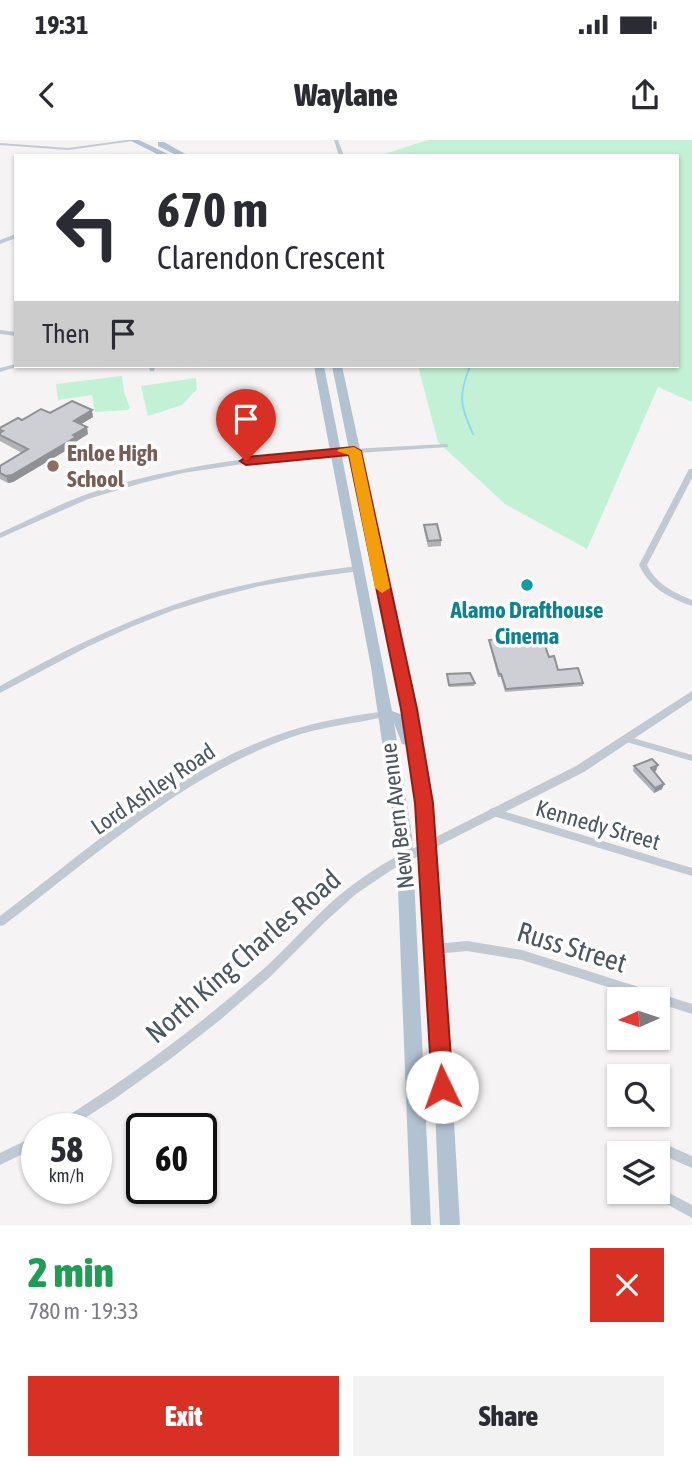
<!DOCTYPE html>
<meta charset="utf-8">
<style>
body{margin:0;font-family:"Asap Condensed",sans-serif;background:#f2f2f3;color:#2b2b33;height:100vh;display:flex;flex-direction:column;font-size:26px;white-space:nowrap}
*{box-sizing:border-box;margin:0}
p{font-size:23px;color:#7c7c81}
.icon{flex:none;width:38px;height:38px;fill:none;stroke:currentColor;stroke-width:2;stroke-linecap:round;stroke-linejoin:round}
.map{position:relative;height:1085px;overflow:hidden}
.panel{display:flex;flex-direction:column;background:#fff;flex:1}
.panel>*{flex:none}
.hud{position:absolute;left:14px;top:14px;width:665px;height:214px;border-radius:0px;box-shadow:0 2px 5px #0004;background:#fff;color:#2b2b33;overflow:hidden}
.needle{width:46px;rotate:267deg}
.controls{position:absolute;left:607px;top:847px;display:grid;gap:14px}
.controls a{display:grid;place-items:center;width:63px;height:63px;border-radius:0px;background:#fff;box-shadow:0 2px 5px #0004;font-size:35px}
.speed{position:absolute;left:21px;top:973px;display:flex;gap:14px;font-size:35px;font-weight:700;text-align:center}
.speed>*{display:grid;place-content:center;width:91px;height:91px;border-radius:50%;background:#fff;box-shadow:0 2px 5px #0004;line-height:1}
.speed small{font-size:18px;font-weight:400}
.speed .limit{border:4px solid #111;border-radius:10px;background:#fff;color:#111}
.pin{position:absolute;display:grid;place-items:center;width:60px;height:60px;color:#fff;margin:-72px -30px;border-radius:50% 50% 50% 0;rotate:-45deg;box-shadow:0 0 7px #0007}
.pin .icon{rotate:45deg}
.me{position:absolute;width:77px;margin:-38px;rotate:357deg;stroke-linejoin:round;filter:drop-shadow(0 0 5px #0008)}
.turn{display:flex;align-items:center;gap:24px;height:147px;padding:0 28px;font-size:32px}
.turn .icon{width:91px;height:91px;stroke-width:2.5}
.turn b{display:block;font-size:49px;line-height:60px}
.then{display:flex;align-items:center;height:66px;padding:0 28px;background:#0003;gap:14px;font-size:26px}
.round{display:grid;place-items:center;flex:none;width:74px;height:74px;border-radius:0px;background:#f2f2f3}
.head{display:flex;align-items:center;justify-content:space-between;height:119px;padding:0 28px}
h1{font-size:42px;font-weight:800;line-height:52px;color:#1e9e55}
.button{display:flex;gap:14px;margin-top:auto;padding:14px 28px}
.button a{flex:1;height:80px;border-radius:0px;background:#d93025;color:#fff;font-size:28px;font-weight:800;line-height:80px;text-align:center}
.button a+a{background:#f2f2f3;color:#2b2b33}
.status{display:flex;justify-content:space-between;align-items:center;height:49px;padding:0 35px;background:#fff;direction:ltr}
.status svg{height:19px;fill:currentColor}
header{display:flex;justify-content:space-between;align-items:center;height:91px;padding:0 28px;background:#fff;font-size:32px;font-weight:800}
.map>svg:first-child{display:block}
</style>
<div class="status"><b>19:31</b><svg viewBox="0 0 49 12"><path d="M0 12V9h3v3zM5 12V6h3v6zM10 12V3h3v9zM15 12V0h3v12zM26 1h20v11H26zM47 4h2v5h-2z"/></svg></div>
<header><svg class="icon" aria-label="back" viewBox="0 0 24 24"><path d="M15 5l-7 7 7 7"/></svg>Waylane<svg class="icon" aria-label="share" viewBox="0 0 24 24"><path d="M12 15V3M7 8l5-5 5 5M5 13v7h14v-7"/></svg></header>
<div class="map">
<svg width="692" height="1085" viewBox="0 0 692 1085">
<rect width="100%" height="100%" fill="#f5f3f3"/>
<g fill="#c3f1d5">
<path d="M428,0H692V262L658,247L587,409L505,364L438,302L418,226H677V16H378Z"/>
<path d="M122,236L124,252L130,268L128,270L95,272L92,255L58,260L56,244Z"/>
<path d="M196,238L197,249L182,265L148,276L141,246Z"/>
</g>
<g fill="none" stroke-linecap="round" stroke-linejoin="round">
<path stroke="#90daee" stroke-width="2" d="M470,226C458,256 460,265 473,294"/>
<g fill="#c1cad2" fill-rule="evenodd">
<path d="M127,0H140L68,10L0,5V3L68,8Z"/>
<path d="M334,0H338L344,16H339Z"/>
<path d="M16,94V98L0,104V100Z"/>
<path d="M0,190L16,192V196L0,194Z"/>
<path d="M16,224V226H20L0,232V228Z"/>
<path d="M149,226H155L154,231H150Z"/>
<path d="M446,304L448,305V307L358,313L270,320L183,333L142,343L88,359L0,398V393C31,379 61,363 93,352C206,315 328,310 446,304Z"/>
<path d="M689,329H692V338L647,425C656,444 673,452 692,460V466C669,458 650,448 639,425Z"/>
<path d="M357,426L360,427L361,429L360,431L307,438L260,446L217,457L174,470L131,487L89,506L0,553V546C68,508 139,473 215,452C262,440 309,432 357,426Z"/>
<path d="M385,571L388,572L389,574L388,576C355,584 321,586 289,598C181,637 94,717 4,785L0,786V776C90,708 178,628 286,592C318,581 352,576 385,571Z"/>
<path d="M626,596L692,615V621L623,601L621,599L623,597Z"/>
<path d="M493,668L692,728V736L490,675L488,672L490,669Z"/>
<path d="M428,702L432,703L433,706L432,709L393,729L356,754L326,781L270,837L220,880L169,920L116,958L68,989H51L53,985C126,940 195,889 260,832C280,815 298,794 317,776C348,745 387,718 428,702Z"/>
<path d="M467,801L522,810L692,864V874L658,863V859H646L522,820L467,811L435,814L431,812L430,809L431,806L435,804Z"/>
<path d="M37,995V1007L0,1025V1013Z"/>
<path d="M643,1001H658L692,1016V1028L658,1013H631C633,1007 637,1003 643,1001Z"/>
<path d="M658,1047L692,1065V1078L652,1056L650,1052H658Z"/>
</g>
<path fill="#c1cad2" fill-rule="evenodd" d="M692,551V560L584,632L432,709L428,711L424,709L422,706L424,703L576,626Z"/>
<g fill="#b3c2d1" fill-rule="evenodd">
<path d="M129,0H139L172,16H161Z"/>
<path d="M158,2H164L189,16H178L158,6Z"/>
<path d="M314,226H324L392,571L403,575L332,226H342L416,569L432,663L444,809L460,1085H440C432,926 432,763 407,605L402,604L394,583L412,696L431,1085H411L396,696L371,527Z"/>
</g>
</g>
<g fill="#b0b2b7">
<path d="M50,273L93,277L81,284L88,294L77,301V304L13,342L8,343L0,339V326L22,313L0,301V288L22,280Z"/>
<path d="M424,385L441,400V406L428,407L424,390Z"/>
<path d="M489,500L539,501L558,530L583,543V546L505,552L501,537H498L489,503Z"/>
<path d="M447,534L475,543L474,546L449,547Z"/>
<path d="M634,626L656,631L654,632L664,644L662,649L654,653L633,631Z"/>
</g>
<g fill="#909195">
<path d="M92,270L93,277L75,288L74,281Z"/>
<path d="M87,287L88,294L77,301V304L13,342L8,343L6,336Z"/>
<path d="M658,625L656,631L649,633L651,628Z"/>
<path d="M664,644L662,649L654,653L655,648Z"/>
</g>
<g fill="#cdcfd5" stroke="#909195" stroke-width="2">
<path d="M72,261L92,270L74,281L87,287L73,295L76,297L12,335L6,336L0,333V326L28,309L0,295V293L3,291L0,290V288L18,278L22,280L41,269L50,273Z"/>
<path d="M437,384L441,400L428,401L424,385Z"/>
<path d="M537,495L539,501L543,500L549,517L554,516L558,530L578,528L583,543L506,549L501,534H499L489,500Z"/>
<path d="M470,533L475,543L449,545L447,534Z"/>
<path d="M652,619L658,625L651,628L664,644L655,648L634,626Z"/>
</g>
<path fill="#d93025" stroke="#8d1f18" stroke-width="2" d="M354,307L361,311L417,569L433,663L453,947L450,954L442,957L435,954L432,947L415,663L401,569L349,315L246,325L240,321L246,317Z"/>
<path fill="#f59e0b" d="M354,307L361,311L390,448L382,453L375,448L349,315L337,311L339,309Z"/>
<circle fill="#8d6e63" stroke="#fff" stroke-width="2.5" cx="53" cy="326" r="7"/>
<circle fill="#0f9aa8" stroke="#fff" stroke-width="2.5" cx="527" cy="445" r="7"/>
<g text-anchor="middle" stroke-width="7" stroke-linejoin="round" paint-order="stroke">
<g font-size="23" font-weight="bold" fill="#785e54" stroke="#fff" text-anchor="start">
<text x="67" y="321">Enloe High<tspan x="67" dy="26">School</tspan></text>
</g>
<g font-size="23" font-weight="bold" fill="#0d838f" stroke="#fff">
<text x="527" y="478">Alamo Drafthouse<tspan x="527" dy="26">Cinema</tspan></text>
</g>
<g font-size="23" fill="#4a5661" stroke="#fff">
<text transform="translate(153 649) rotate(-34)" y="8">Lord Ashley Road</text>
<text transform="translate(397 676) rotate(-97)" y="8">New Bern Avenue</text>
<text transform="translate(598 685) rotate(16)" y="8">Kennedy Street</text>
</g>
<g font-size="28" fill="#4a5661" stroke="#fff">
<text transform="translate(572 807) rotate(17)" y="10">Russ Street</text>
<text transform="translate(243 816) rotate(-41)" y="10">North King Charles Road</text>
</g>
</g>
</svg>
<div class="controls">
<a><svg class="needle" viewBox="-14 -14 28 28"><path d="M0-13l5 13h-10z" fill="#e53935"/><path d="M0 13l5-13h-10z" fill="#7c7c81"/></svg></a>
<a><svg class="icon" aria-label="search" viewBox="0 0 24 24"><circle cx="10" cy="10" r="6"/><path d="M15 15l6 6"/></svg></a>
<a><svg class="icon" aria-label="layers" viewBox="0 0 24 24"><path d="M12 4l9 5-9 5-9-5zM3 14l9 5 9-5"/></svg></a>
</div>
<div class="speed"><div>58<small>km/h</small></div><div class="limit">60</div></div>
<div class="pin" style="left:246px;top:321px;background:#d93025"><svg class="icon" aria-label="arrive" viewBox="0 0 24 24"><path d="M6 21V4h12l-3 4 3 4H6"/></svg></div>
<svg class="me" style="left:442px;top:947px" viewBox="-20 -20 40 40"><circle r="19" fill="#fff"/><path d="M0-13L10 11 0 6-10 11z" fill="#d93025"/></svg>
<div class="hud">
<div class="turn"><svg class="icon" aria-label="left" viewBox="0 0 24 24"><path d="M17 20v-9H6M10 6l-5 5 5 5"/></svg><div><b>670 m</b>Clarendon Crescent</div></div>
<div class="then">Then<svg class="icon" aria-label="arrive" viewBox="0 0 24 24"><path d="M6 21V4h12l-3 4 3 4H6"/></svg></div>
</div>
</div>
<section class="panel">
<div class="head"><div><h1>2 min</h1><p>780 m · 19:33</p></div><a class="round" style="background:#d93025;color:#fff"><svg class="icon" aria-label="close" viewBox="0 0 24 24"><path d="M6 6l12 12M18 6L6 18"/></svg></a></div>
<div class="button"><a>Exit</a><a>Share</a></div>
</section>
